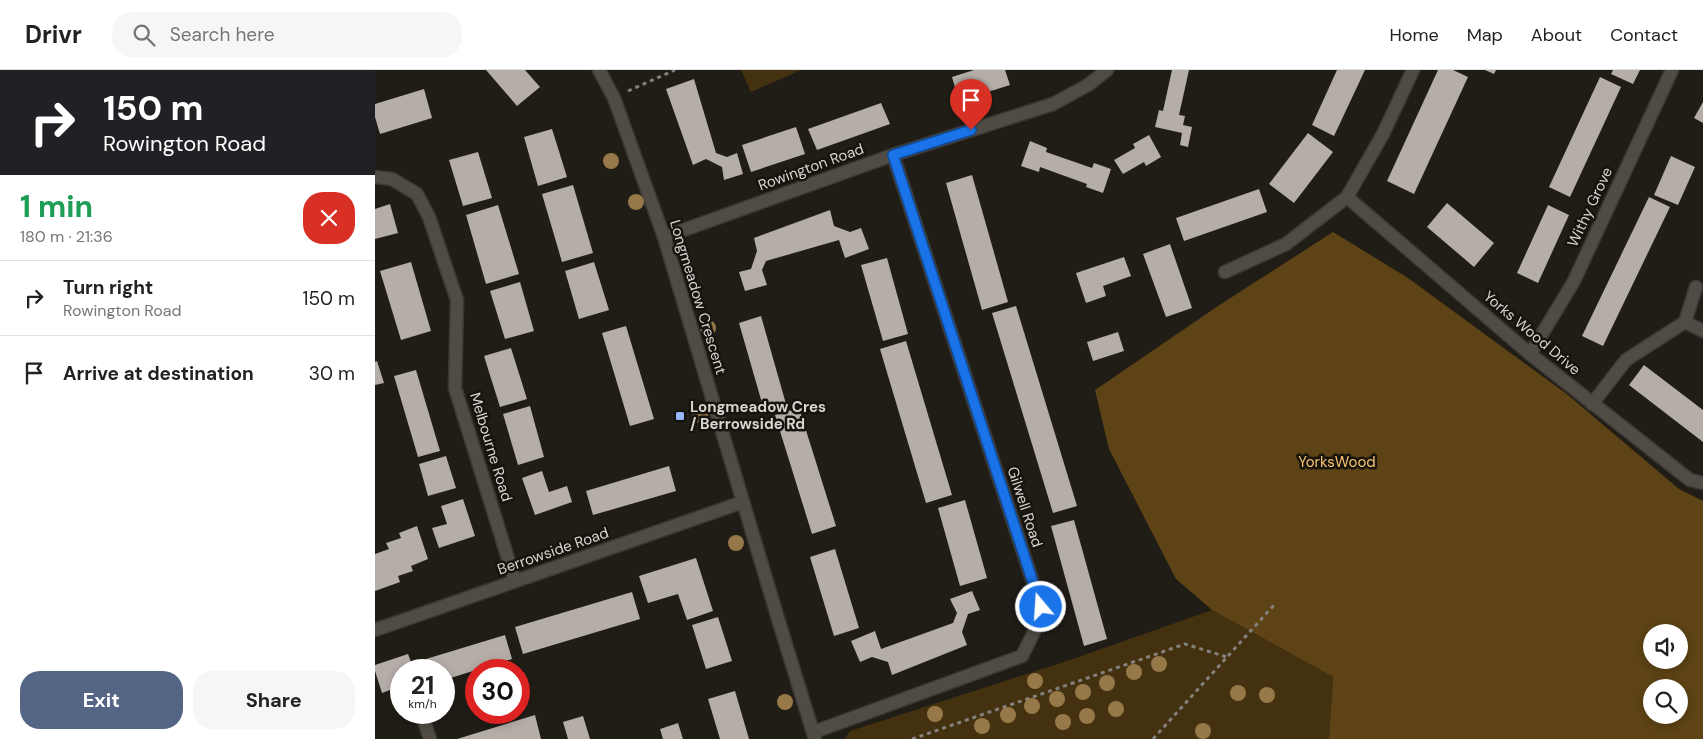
<!DOCTYPE html>
<meta charset="utf-8">
<style>
body{margin:0;font-family:"DM Sans",sans-serif;background:#f6f6f6;color:#222;height:100vh;display:flex;flex-direction:column;font-size:19px;white-space:nowrap}
*{box-sizing:border-box;margin:0}
p{font-size:16px;color:#767676}
.icon{flex:none;width:28px;height:28px;fill:none;stroke:currentColor;stroke-width:2;stroke-linecap:round;stroke-linejoin:round}
.map{position:relative;flex:1;overflow:hidden}
.side{display:flex;flex-direction:column;background:#fff;width:375px}
.side>*{flex:none}
.hud{background:#202124;color:#fff;overflow:hidden}
.buttons{position:absolute;left:1268px;top:554px;display:grid;gap:10px}
.buttons a{display:grid;place-items:center;width:45px;height:45px;border-radius:50%;background:#fff;box-shadow:0 2px 8px #0003;font-size:25px}
.speed{position:absolute;left:15px;top:589px;display:flex;gap:10px;font-size:25px;font-weight:700;text-align:center}
.speed>*{display:grid;place-content:center;width:65px;height:65px;border-radius:50%;background:#fff;box-shadow:0 2px 8px #0003;line-height:1}
.speed small{font-size:12px;font-weight:400}
.speed .limit{border:8px solid #d22;background:#fff;color:#111}
.pin{position:absolute;display:grid;place-items:center;width:42px;height:42px;color:#fff;margin:-51px -21px;border-radius:50% 50% 50% 0;rotate:-45deg;box-shadow:0 0 5px #0007}
.pin .icon{rotate:45deg}
.me{position:absolute;width:55px;margin:-28px;rotate:342deg;stroke-linejoin:round;filter:drop-shadow(0 0 4px #0008)}
.turn{display:flex;align-items:center;gap:18px;height:105px;padding:0 20px;font-size:22px}
.turn .icon{width:65px;height:65px;stroke-width:2.5}
.turn b{display:block;font-size:35px;line-height:42px}
.round{display:grid;place-items:center;flex:none;width:52px;height:52px;border-radius:20px;background:#f6f6f6}
.summary{display:flex;align-items:center;justify-content:space-between;height:85px;padding:0 20px}
h1{font-size:30px;font-weight:700;line-height:38px;color:#1e9e55}
.primary-button{display:flex;gap:10px;margin-top:auto;padding:10px 20px}
.primary-button a{flex:1;height:58px;border-radius:20px;background:#556585;color:#fff;font-size:20px;font-weight:700;line-height:58px;text-align:center}
.primary-button a+a{background:#f6f6f6;color:#222}
ul{padding:0;list-style:none}
li{display:flex;align-items:center;gap:15px;height:75px;padding:0 20px;border-top:1px solid #e0e0e0}
li div{flex:1}
li b{display:block;font-size:19px}
li em{font-style:normal}
header{display:flex;align-items:center;gap:30px;box-sizing:border-box;height:70px;padding:0 25px;background:#fff;border-bottom:1px solid #e0e0e0}
header strong{font-size:24px}
nav{display:flex;gap:28px;margin-inline-start:auto;font-size:18px}
.search{width:350px;height:45px;background:#f6f6f6;display:flex;align-items:center;gap:12px;box-sizing:border-box;padding:0 18px;border-radius:20px;color:#767676;font-size:19px}
main{display:flex;flex:1;min-height:0}
.map>svg:first-child{display:block}
</style>
<header>
<strong>Drivr</strong>
<div class="search"><svg class="icon" aria-label="search" viewBox="0 0 24 24"><circle cx="10" cy="10" r="6"/><path d="M15 15l6 6"/></svg>Search here</div>
<nav><a>Home</a><a>Map</a><a>About</a><a>Contact</a></nav>
</header>
<main>
<section class="side">
<div class="hud">
<div class="turn"><svg class="icon" aria-label="right" viewBox="0 0 24 24"><path d="M7 20v-9h11M14 6l5 5-5 5"/></svg><div><b>150 m</b>Rowington Road</div></div>
</div>
<div class="summary"><div><h1>1 min</h1><p>180 m · 21:36</p></div><a class="round" style="background:#d93025;color:#fff"><svg class="icon" aria-label="close" viewBox="0 0 24 24"><path d="M6 6l12 12M18 6L6 18"/></svg></a></div>
<ul>
<li><svg class="icon" aria-label="right" viewBox="0 0 24 24"><path d="M7 20v-9h11M14 6l5 5-5 5"/></svg><div><b>Turn right</b><p>Rowington Road</p></div><em>150 m</em></li>
<li><svg class="icon" aria-label="arrive" viewBox="0 0 24 24"><path d="M6 21V4h12l-3 4 3 4H6"/></svg><div><b>Arrive at destination</b></div><em>30 m</em></li>
</ul>
<div class="primary-button"><a>Exit</a><a>Share</a></div>
</section>
<div class="map">
<svg width="1328" height="669" viewBox="0 0 1328 669">
<rect width="100%" height="100%" fill="#201c16"/>
<g fill="#443110">
<path d="M366,0H426L376,22Z"/>
<path d="M837,540L958,607L954,669H470L475,661L695,590Z"/>
</g>
<path fill="#5d4315" fill-rule="evenodd" d="M958,162L1033,208L1193,325L1304,419L1328,431V669H954L958,607L837,540L801,509L734,379L720,320L843,236ZM1276,562H1304V590H1276ZM1276,618H1304V645H1276Z"/>
<g fill="#b5ada8">
<path d="M111,0H150L165,17L142,36Z"/>
<path d="M599,0H630L635,15L584,31L577,7Z"/>
<path d="M797,0H814L804,45L810,46L808,55L817,57L813,77L805,75L807,63L780,57L784,40L788,41Z"/>
<path d="M962,0H990L959,66L937,55Z"/>
<path d="M1063,0H1078L1093,7L1039,124L1012,111Z"/>
<path d="M1110,0H1121L1119,4Z"/>
<path d="M1238,0H1265L1258,14L1236,4Z"/>
<path d="M1225,7L1246,17L1195,127L1174,117Z"/>
<path d="M319,9L341,83L352,87L362,83L368,104L349,110L347,97L331,89L318,95L291,19Z"/>
<path d="M49,19L57,48L5,64L0,47V34Z"/>
<path d="M1328,32V53L1319,48Z"/>
<path d="M506,33L515,54L442,80L433,59Z"/>
<path d="M421,57L430,84L376,102L367,75Z"/>
<path d="M177,59L192,107L163,116L149,67Z"/>
<path d="M933,63L958,82L919,133L894,114Z"/>
<path d="M774,65L786,87L771,96L769,92L748,104L739,90L760,78L758,74Z"/>
<path d="M655,71L672,78L671,82L717,98L719,93L736,99L728,123L711,117L712,114L665,97L664,102L646,96Z"/>
<path d="M103,82L117,128L88,136L74,90Z"/>
<path d="M1296,86L1320,97L1303,135L1279,125Z"/>
<path d="M597,105L633,232L607,240L571,113Z"/>
<path d="M198,115L218,183L187,192L167,124Z"/>
<path d="M884,119L892,142L809,171L801,148Z"/>
<path d="M1274,127L1295,137L1228,276L1207,266Z"/>
<path d="M1072,133L1119,173L1099,197L1052,157Z"/>
<path d="M15,134L23,163L0,169V139Z"/>
<path d="M123,135L144,204L111,214L91,145Z"/>
<path d="M1173,135L1194,145L1163,213L1142,203Z"/>
<path d="M455,140L459,156L475,162L486,158L494,179L470,188L464,170L391,191L387,200L392,215L370,221L364,202L376,199L382,181L379,168Z"/>
<path d="M795,174L817,238L791,247L768,184Z"/>
<path d="M749,187L756,206L728,216L731,226L711,233L701,203Z"/>
<path d="M512,188L533,264L508,271L486,195Z"/>
<path d="M36,192L56,261L26,270L5,201Z"/>
<path d="M219,192L234,240L204,249L190,201Z"/>
<path d="M145,212L159,261L130,269L115,221Z"/>
<path d="M641,236L702,436L678,443L617,243Z"/>
<path d="M386,246L411,334L389,340L364,253Z"/>
<path d="M251,256L279,349L255,356L227,263Z"/>
<path d="M743,262L749,281L718,291L712,272Z"/>
<path d="M531,271L577,425L551,433L505,279Z"/>
<path d="M136,278L152,329L125,337L109,286Z"/>
<path d="M2,291L9,313L0,315V292Z"/>
<path d="M1269,295L1328,340V372L1254,315Z"/>
<path d="M41,300L65,381L43,387L19,306Z"/>
<path d="M155,336L169,387L143,395L128,344Z"/>
<path d="M424,338L461,456L437,464L400,345Z"/>
<path d="M71,386L81,418L53,426L44,394Z"/>
<path d="M294,396L301,421L218,445L211,421Z"/>
<path d="M167,401L174,422L192,416L197,432L160,445L147,408Z"/>
<path d="M88,429L100,466L64,478L57,458L72,454L66,436Z"/>
<path d="M590,430L612,508L585,516L563,438Z"/>
<path d="M699,450L732,569L709,576L676,456Z"/>
<path d="M42,456L53,489L36,496L38,501L23,506L25,512L0,521V484L14,479L11,473L26,468L24,463Z"/>
<path d="M460,479L484,558L459,566L435,487Z"/>
<path d="M321,488L338,541L312,550L303,524L273,533L264,506Z"/>
<path d="M597,521L605,540L593,544L587,562L592,575L517,605L513,592L497,587L485,592L476,571L500,561L506,579L578,553L582,543L575,529Z"/>
<path d="M257,522L265,549L148,584L140,557Z"/>
<path d="M343,547L357,591L331,599L317,555Z"/>
<path d="M130,565L137,589L69,610V600H55L51,589Z"/>
<path d="M33,584L39,600H26V616L7,623L0,601V595Z"/>
<path d="M360,621L374,669H345L333,629Z"/>
<path d="M160,645L166,669H82Z"/>
<path d="M208,646L215,669H193L188,652Z"/>
<path d="M303,653L308,669H288L285,659Z"/>
</g>
<g fill="none" stroke-linecap="round" stroke-linejoin="round">
<g stroke="#3b3834" stroke-width="15">
<g id="minor">
<path d="M224,0L239,28L289,167L404,552L440,669"/>
<path d="M0,107L17,109L42,124L54,147L82,230L80,318L140,511"/>
<path d="M972,127L1155,284L1315,410L1328,413"/>
<path d="M289,167L518,85L678,34L713,15L732,0"/>
<path d="M850,202L911,174L972,127L1008,64L1038,0"/>
<path d="M1310,252L1321,217"/>
<path d="M1155,284L1199,211L1297,0"/>
<path d="M1217,334L1251,290L1310,252L1328,261"/>
<path d="M0,560L368,432"/>
<path d="M46,642L55,669"/>
<path d="M439,662L647,586L661,558L666,537L518,85"/>
</g>
</g>
<g stroke="#84817c" stroke-width="3" stroke-dasharray="4 4" stroke-linecap="butt">
<path d="M253,21L300,0"/>
<path d="M537,669L810,574L852,587"/>
<path d="M778,669L899,535"/>
</g>
<use href="#minor" stroke="#504c45" stroke-width="12"/>
</g>
<g fill="#977848">
<circle cx="236" cy="91" r="8"/>
<circle cx="261" cy="132" r="8"/>
<circle cx="333" cy="258" r="8"/>
<circle cx="325" cy="345" r="8"/>
<circle cx="361" cy="473" r="8"/>
<circle cx="784" cy="594" r="8"/>
<circle cx="759" cy="602" r="8"/>
<circle cx="660" cy="611" r="8"/>
<circle cx="732" cy="613" r="8"/>
<circle cx="708" cy="622" r="8"/>
<circle cx="863" cy="623" r="8"/>
<circle cx="892" cy="625" r="8"/>
<circle cx="682" cy="629" r="8"/>
<circle cx="410" cy="632" r="8"/>
<circle cx="657" cy="636" r="8"/>
<circle cx="741" cy="639" r="8"/>
<circle cx="560" cy="644" r="8"/>
<circle cx="633" cy="645" r="8"/>
<circle cx="712" cy="646" r="8"/>
<circle cx="688" cy="652" r="8"/>
<circle cx="607" cy="656" r="8"/>
<circle cx="828" cy="661" r="8"/>
</g>
<g fill="none" stroke-linecap="round" stroke-linejoin="round">
<g stroke="#114b97" stroke-width="12">
<path id="route" d="M596,60L518,85L666,537"/>
</g>
<use href="#route" stroke="#1a73e8" stroke-width="9"/>
</g>
<rect fill="#93b7fd" stroke="#17130d" stroke-width="2" x="300" y="341" width="10" height="10" rx="2.5"/>
<g text-anchor="middle" stroke-width="5" stroke-linejoin="round" paint-order="stroke">
<g font-size="15" fill="#d7d5d1" stroke="#17130d">
<text transform="translate(436 97) rotate(-20)" y="5">Rowington Road</text>
<text transform="translate(1215 137) rotate(-65)" y="5">Withy Grove</text>
<text transform="translate(323 227) rotate(73)" y="5">Longmeadow Crescent</text>
<text transform="translate(1157 263) rotate(40)" y="5">Yorks Wood Drive</text>
<text transform="translate(116 377) rotate(73)" y="5">Melbourne Road</text>
<text transform="translate(650 437) rotate(72)" y="5">Gilwell Road</text>
<text transform="translate(178 481) rotate(-19)" y="5">Berrowside Road</text>
</g>
<g font-size="15" font-weight="bold" fill="#d7d5d1" stroke="#17130d" text-anchor="start">
<text x="315" y="342">Longmeadow Cres<tspan x="315" dy="17">/ Berrowside Rd</tspan></text>
</g>
<g font-size="15" fill="#f8c470" stroke="#17130d">
<text x="962" y="397">YorksWood</text>
</g>
</g>
</svg>
<div class="buttons">
<a><svg class="icon" aria-label="sound" viewBox="0 0 24 24"><path d="M4 9h4l5-4v14l-5-4H4zM17 9q2 3 0 6"/></svg></a>
<a><svg class="icon" aria-label="search" viewBox="0 0 24 24"><circle cx="10" cy="10" r="6"/><path d="M15 15l6 6"/></svg></a>
</div>
<div class="speed"><div>21<small>km/h</small></div><div class="limit">30</div></div>
<div class="pin" style="left:596px;top:60px;background:#d93025"><svg class="icon" aria-label="arrive" viewBox="0 0 24 24"><path d="M6 21V4h12l-3 4 3 4H6"/></svg></div>
<svg class="me" style="left:666px;top:537px" viewBox="-20 -20 40 40"><circle r="17" fill="#1a73e8" stroke="#fff" stroke-width="3"/><path d="M0-11L8 9 0 5-8 9z" fill="#fff"/></svg>
</div>
</main>
